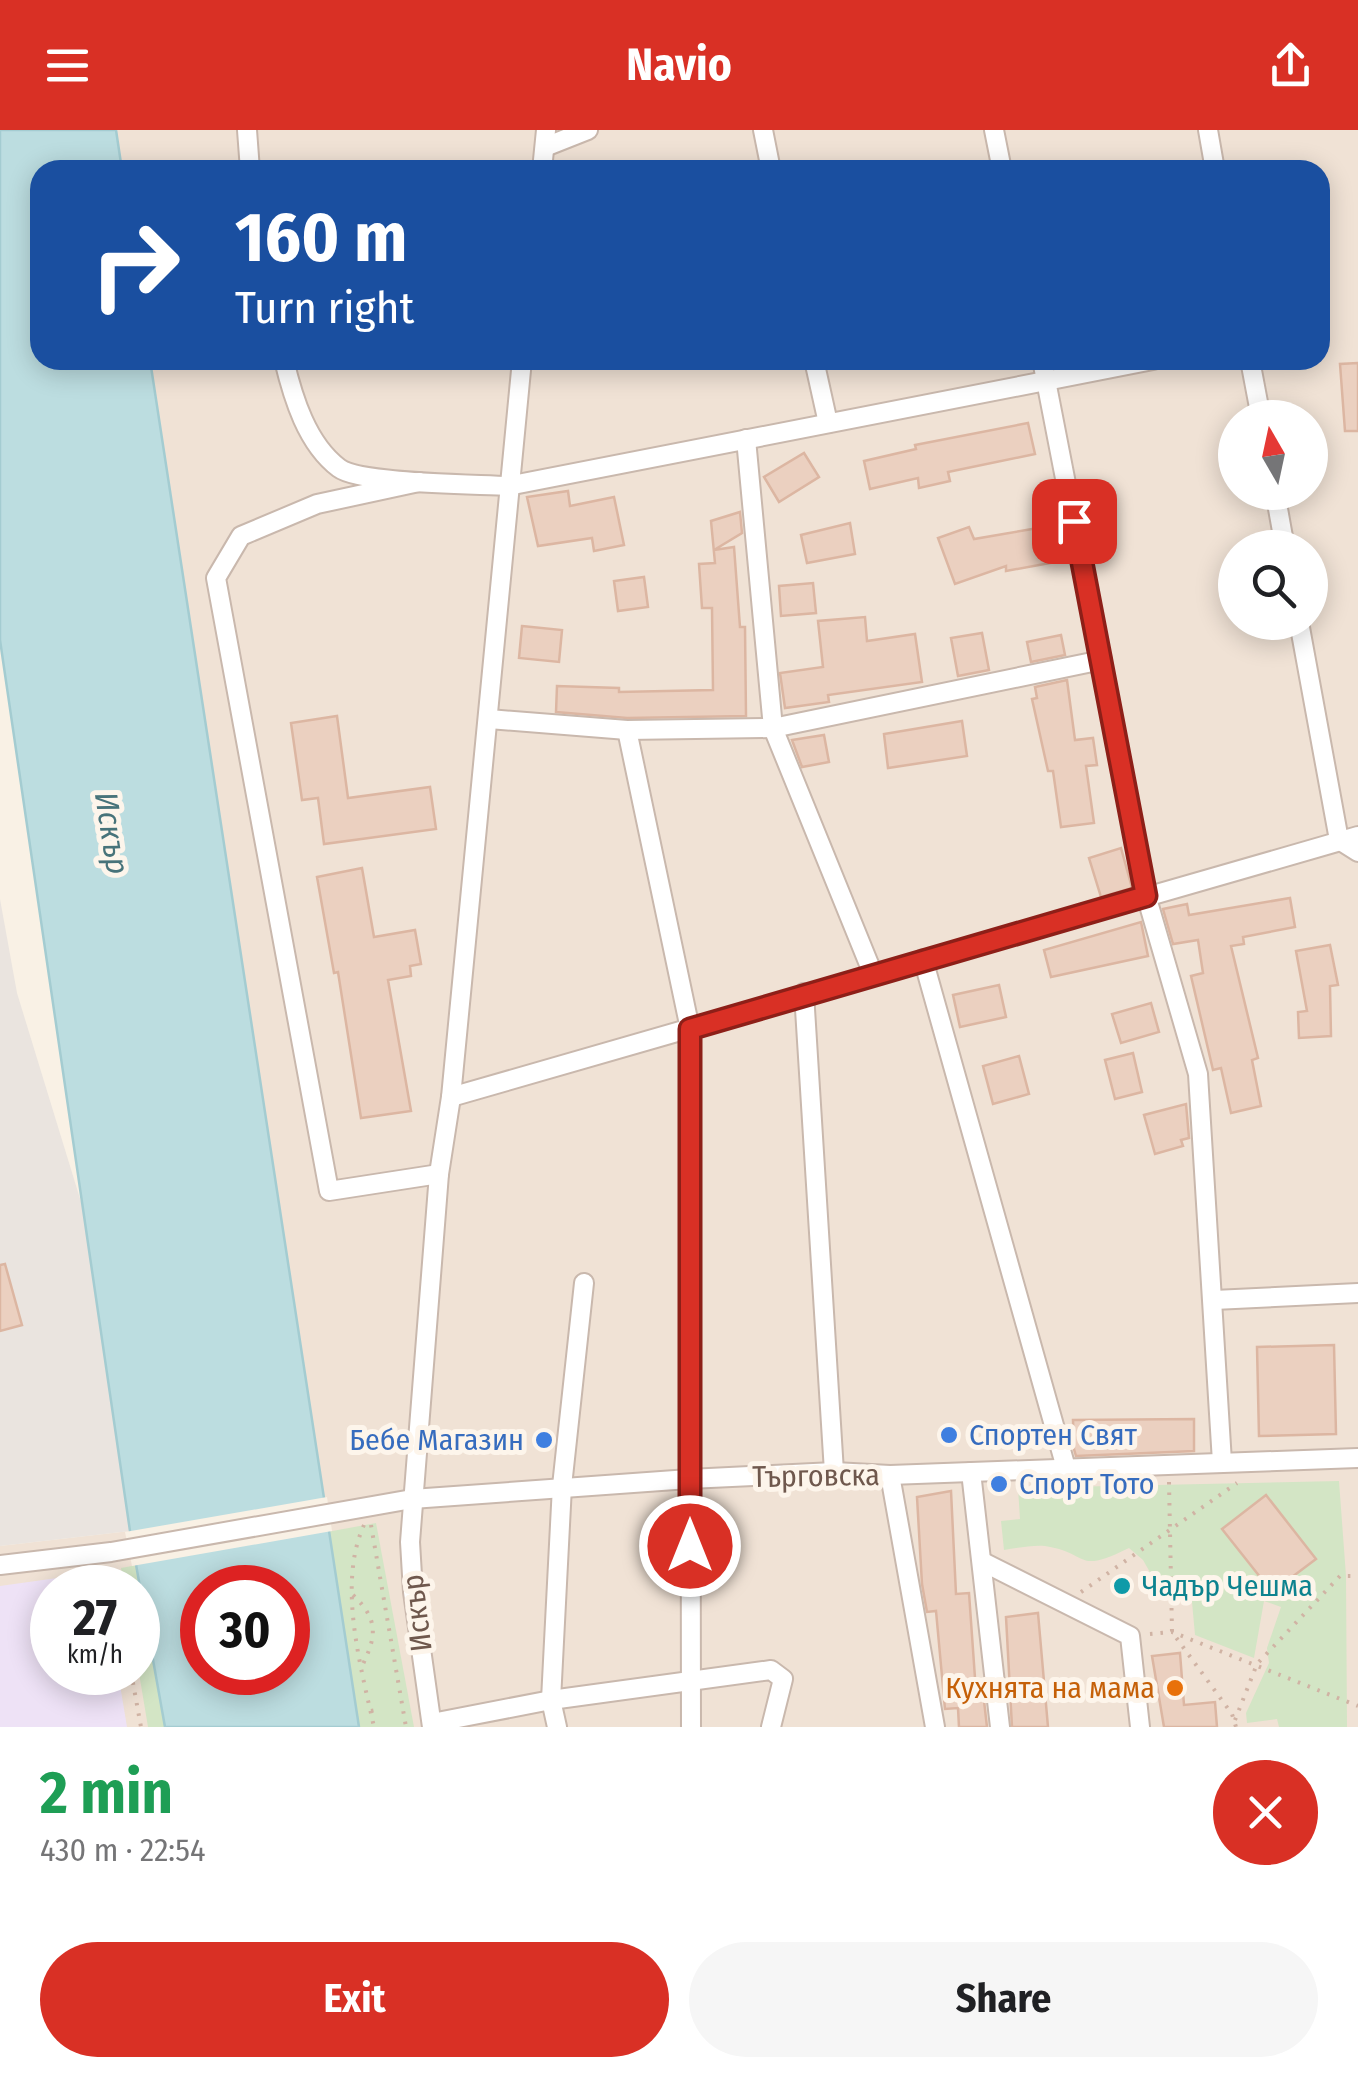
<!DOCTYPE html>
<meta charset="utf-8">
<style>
body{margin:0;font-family:"Fira Sans Condensed",sans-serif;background:#f6f6f6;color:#202124;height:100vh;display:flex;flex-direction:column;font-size:38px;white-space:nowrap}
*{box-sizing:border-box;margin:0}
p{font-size:32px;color:#757577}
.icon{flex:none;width:55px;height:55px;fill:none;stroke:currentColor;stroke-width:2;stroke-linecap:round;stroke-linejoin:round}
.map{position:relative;height:1597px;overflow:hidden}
.drawer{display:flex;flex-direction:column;background:#fff;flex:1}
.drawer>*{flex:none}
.banner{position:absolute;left:30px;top:30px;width:1300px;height:210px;border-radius:30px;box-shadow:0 5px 25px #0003;background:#1a4fa0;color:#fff;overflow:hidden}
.needle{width:65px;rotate:351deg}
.controls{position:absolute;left:1218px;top:270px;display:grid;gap:20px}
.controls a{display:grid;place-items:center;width:110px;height:110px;border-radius:50%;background:#fff;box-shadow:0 5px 25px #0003;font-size:50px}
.speed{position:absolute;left:30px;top:1435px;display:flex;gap:20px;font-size:50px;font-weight:700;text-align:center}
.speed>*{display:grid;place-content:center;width:130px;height:130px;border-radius:50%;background:#fff;box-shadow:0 5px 25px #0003;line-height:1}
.speed small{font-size:25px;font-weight:400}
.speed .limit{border:15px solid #d22;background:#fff;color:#111}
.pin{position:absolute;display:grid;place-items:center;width:85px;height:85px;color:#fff;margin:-42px;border-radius:20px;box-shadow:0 5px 15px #0006}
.me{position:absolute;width:110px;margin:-55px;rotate:0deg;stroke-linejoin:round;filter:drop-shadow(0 0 8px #0008)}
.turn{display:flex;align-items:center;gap:35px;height:210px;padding:0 40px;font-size:45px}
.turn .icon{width:130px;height:130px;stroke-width:2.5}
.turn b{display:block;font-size:70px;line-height:85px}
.round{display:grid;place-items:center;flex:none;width:105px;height:105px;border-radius:52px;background:#f6f6f6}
.summary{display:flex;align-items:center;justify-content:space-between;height:170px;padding:0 40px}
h1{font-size:60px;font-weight:700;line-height:75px;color:#1e9e55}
.button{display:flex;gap:20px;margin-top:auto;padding:20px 40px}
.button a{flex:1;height:115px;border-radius:60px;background:#d93025;color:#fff;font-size:40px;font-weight:700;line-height:115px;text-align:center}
.button a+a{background:#f6f6f6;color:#202124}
header{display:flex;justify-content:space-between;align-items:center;height:130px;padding:0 40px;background:#d93025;color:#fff;font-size:45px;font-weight:700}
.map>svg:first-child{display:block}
</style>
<header><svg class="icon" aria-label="menu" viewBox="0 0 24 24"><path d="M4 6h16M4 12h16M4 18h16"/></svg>Navio<svg class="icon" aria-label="share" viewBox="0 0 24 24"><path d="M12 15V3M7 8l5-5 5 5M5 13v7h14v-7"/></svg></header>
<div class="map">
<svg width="1358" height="1597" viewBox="0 0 1358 1597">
<rect width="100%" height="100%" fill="#f9f1e5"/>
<g fill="#f0e2d5" fill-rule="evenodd">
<path d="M116,0H1358V1597H359L150,230H1320V40H122ZM1235,288H1310V362H1235ZM1235,418H1310V492H1235Z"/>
<path d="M130,1401L165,1597H0V1416ZM52,1458H138V1542H52Z"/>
</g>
<path fill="#eae4df" d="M0,769L17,863L89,1098L130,1401L0,1416Z"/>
<path fill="#eee2f6" d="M100,1442L103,1457L52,1458V1542L118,1543L127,1597H0V1456Z"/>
<g fill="#d3e5c5">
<path d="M1339,1351L1346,1446L1347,1597H1279L1277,1589L1247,1593L1246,1583L1269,1533L1267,1518L1281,1477L1264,1471L1254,1528L1195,1505L1192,1472L1160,1460L1143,1430L1129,1418C1074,1445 1091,1423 1045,1416C1032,1415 1017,1418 1004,1420L1001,1391L1020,1389L1018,1358Z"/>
<path d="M376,1393L414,1597H359L327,1402Z"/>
<path d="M137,1435L165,1597H148L138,1537V1458L124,1457L121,1438Z"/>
</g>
<path fill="#bcdde0" stroke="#a4ccd1" stroke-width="2.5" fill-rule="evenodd" d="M0,0H116L122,40H40V230H150L359,1597H165L130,1401L0,510ZM202,1458H288V1542H202Z"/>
<path fill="#f9f1e5" d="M327,1367L332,1401L132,1436L125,1402Z"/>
<g fill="#ebd0c0" stroke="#dcb6a2" stroke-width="2.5">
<path d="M1358,233V301H1345L1340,234Z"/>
<path d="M1028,293L1035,324L948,342L950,351L919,358L918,348L870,359L864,331L916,319L915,315Z"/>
<path d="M804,323L819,347L779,372L764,347Z"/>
<path d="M568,361L570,376L614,367L624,415L594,421L592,408L538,416L527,367Z"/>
<path d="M740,382L742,403L714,420L734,417L740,497H745L746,586L627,588L556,582L557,556L619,558V562L713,560L712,478H702L699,434L715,433L711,391Z"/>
<path d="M850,393L855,424L807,433L801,405Z"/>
<path d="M969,397L974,409L1044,397L1050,433L1006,441V436L955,454L938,408Z"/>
<path d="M644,447L648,477L618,481L614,451Z"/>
<path d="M813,453L816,483L781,486L779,456Z"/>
<path d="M865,487L867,511L915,504L922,552L828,565L829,572L785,578L780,543L823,537L818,491Z"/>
<path d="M522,496L562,500L559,532L519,528Z"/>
<path d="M982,503L989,540L958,546L951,508Z"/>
<path d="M1061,505L1065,525L1031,532L1027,512Z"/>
<path d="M1067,550L1075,610L1093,608L1097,635L1086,636L1094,693L1061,697L1053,641H1048L1032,569L1037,568L1035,557Z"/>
<path d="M337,586L348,668L430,657L436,699L324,714L318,668L302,670L291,593Z"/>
<path d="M962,591L967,626L888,638L884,604Z"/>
<path d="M824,605L829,632L802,637L792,610Z"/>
<path d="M1121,718L1132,758L1101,767L1089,728Z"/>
<path d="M362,738L374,807L415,800L421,834L410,836L411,846L388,850L411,981L361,988L338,842L334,843L317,747Z"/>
<path d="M1290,768L1295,797L1243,807L1244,814L1231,816L1258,928L1252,930L1261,976L1231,983L1221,938L1213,940L1191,846L1203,843L1198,810L1173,814L1163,779L1187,774L1189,785Z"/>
<path d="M1141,792L1148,826L1051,847L1044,820Z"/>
<path d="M1330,815L1338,855L1330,856L1331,906L1299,908L1298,882L1307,881L1296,821Z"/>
<path d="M999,855L1006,887L960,897L953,865Z"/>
<path d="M1151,873L1159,902L1121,913L1112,884Z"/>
<path d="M1133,923L1142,962L1115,969L1105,930Z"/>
<path d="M1019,926L1029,964L993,974L983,936Z"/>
<path d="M1186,974L1189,1008L1181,1010L1183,1016L1155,1024L1144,985Z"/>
<path d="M5,1134L22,1195L0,1201V1135Z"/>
<path d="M1334,1215L1336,1304L1259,1306L1257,1217Z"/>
<path d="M1194,1289V1321L1076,1326L1074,1319L1073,1290Z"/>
<path d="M951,1361L956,1464L969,1463L976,1562H983L987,1597H959L958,1578L945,1579L936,1481L927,1482L922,1454L917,1367Z"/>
<path d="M1266,1365L1316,1429L1272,1462L1222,1399Z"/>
<path d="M1038,1483L1048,1597H1012L1006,1487Z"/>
<path d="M1180,1523L1184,1575L1215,1572L1217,1597H1164L1152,1526Z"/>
</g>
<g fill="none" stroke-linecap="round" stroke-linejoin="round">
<g stroke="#c9b8ad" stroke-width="22">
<g id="minor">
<path d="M247,0L250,40"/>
<path d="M763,0L771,40"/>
<path d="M994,0L1002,40"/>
<path d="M1208,0L1215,40"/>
<path d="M545,17L588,0"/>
<path d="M542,40L546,0"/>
<path d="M284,230C293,268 307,314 339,338C360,354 476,354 508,356L1153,230"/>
<path d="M814,230L828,293"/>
<path d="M1042,230L1146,765L1198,944L1222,1332"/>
<path d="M1250,230L1261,288"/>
<path d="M746,309L773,598L873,844"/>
<path d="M419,352L317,374L241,406L216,448L329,1061L439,1044"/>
<path d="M1275,362L1285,418"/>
<path d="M1299,492L1339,710L1358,722"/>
<path d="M489,589L627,600L773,598L1102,530"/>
<path d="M627,600L690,899L691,1597"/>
<path d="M923,829L1066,1338"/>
<path d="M804,863L834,1342"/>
<path d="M451,967L1358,706"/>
<path d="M1214,1170L1358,1163"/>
<path d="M971,1342L1000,1597"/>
<path d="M890,1345L935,1597"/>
<path d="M983,1432L1130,1506L1140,1597"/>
<path d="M0,1435L111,1422L412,1369L689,1349L834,1342L890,1345L1358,1328"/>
<path d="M432,1593L551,1570L771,1540L783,1549L771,1597"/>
<path d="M432,1597L413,1462L410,1412L439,1044L451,967L522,230"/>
<path d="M557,1597L551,1570L562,1356L584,1153"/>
</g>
</g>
<g stroke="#d0b3a4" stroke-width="4" stroke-dasharray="2.5 8" stroke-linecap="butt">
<path d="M1169,1352L1172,1502L1232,1584L1236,1597"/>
<path d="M364,1395C337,1454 361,1537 374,1597"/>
<path d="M371,1395L406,1597"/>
<path d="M115,1442L117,1458"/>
<path d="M1081,1462L1237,1353"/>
<path d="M353,1465C378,1489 377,1505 363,1534"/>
<path d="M1150,1504L1172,1502L1358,1576"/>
<path d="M131,1542L141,1597"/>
<path d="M371,1581L381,1579"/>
<path d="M1235,1590L1257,1534L1340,1446H1358"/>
</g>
<use href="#minor" stroke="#fff" stroke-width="18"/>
</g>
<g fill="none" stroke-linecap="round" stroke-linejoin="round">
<g stroke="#8d1f18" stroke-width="25">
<path id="route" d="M690,1416V899L1146,766L1074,391"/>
</g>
<use href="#route" stroke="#d93025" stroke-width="18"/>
</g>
<g fill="#3f7fe0" stroke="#fdf5eb" stroke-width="4">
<circle cx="949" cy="1305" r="10"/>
<circle cx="544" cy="1310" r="10"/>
<circle cx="999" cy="1354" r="10"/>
</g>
<circle fill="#0f9aa8" stroke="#fdf5eb" stroke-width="4" cx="1122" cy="1456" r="10"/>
<circle fill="#e8710a" stroke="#fdf5eb" stroke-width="4" cx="1175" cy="1558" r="10"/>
<g text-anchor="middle" stroke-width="10" stroke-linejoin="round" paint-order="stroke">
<g font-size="30" fill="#366cbe" stroke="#fdf5eb" text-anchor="start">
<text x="969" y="1315">Спортен Свят</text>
<text x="524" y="1320" text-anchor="end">Бебе Магазин</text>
<text x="1019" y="1364">Спорт Тото</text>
</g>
<g font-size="30" fill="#6f584d" stroke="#fdf5eb">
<text transform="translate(816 1346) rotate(-1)" y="10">Търговска</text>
<text transform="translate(417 1483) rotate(-97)" y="10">Искър</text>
</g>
<g font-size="30" fill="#0d838f" stroke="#fdf5eb" text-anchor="start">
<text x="1142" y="1466">Чадър Чешма</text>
</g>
<g font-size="30" fill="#c56008" stroke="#fdf5eb" text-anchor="end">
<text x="1155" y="1568">Кухнята на мама</text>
</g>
<g font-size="32" font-style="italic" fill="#47737a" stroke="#fdf5eb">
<text transform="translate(112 703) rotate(81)" y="11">Искър</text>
</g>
</g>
</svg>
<div class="controls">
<a><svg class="needle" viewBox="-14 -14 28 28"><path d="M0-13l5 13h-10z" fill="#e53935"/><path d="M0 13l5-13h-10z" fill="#757577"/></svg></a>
<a><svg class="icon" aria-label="search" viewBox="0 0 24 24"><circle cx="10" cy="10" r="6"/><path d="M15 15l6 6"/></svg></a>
</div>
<div class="speed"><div>27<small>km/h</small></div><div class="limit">30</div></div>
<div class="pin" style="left:1074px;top:391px;background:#d93025"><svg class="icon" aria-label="arrive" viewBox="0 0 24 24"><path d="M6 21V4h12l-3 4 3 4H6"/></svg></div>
<svg class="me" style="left:690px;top:1416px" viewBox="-20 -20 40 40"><circle r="17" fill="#d93025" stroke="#fff" stroke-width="3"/><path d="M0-11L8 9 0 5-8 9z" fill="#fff"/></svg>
<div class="banner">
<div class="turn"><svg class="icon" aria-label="right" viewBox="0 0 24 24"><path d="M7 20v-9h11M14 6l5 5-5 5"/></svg><div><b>160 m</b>Turn right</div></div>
</div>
</div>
<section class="drawer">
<div class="summary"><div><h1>2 min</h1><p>430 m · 22:54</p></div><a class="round" style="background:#d93025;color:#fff"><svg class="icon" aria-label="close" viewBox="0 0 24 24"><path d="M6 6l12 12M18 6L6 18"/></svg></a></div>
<div class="button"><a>Exit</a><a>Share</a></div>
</section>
